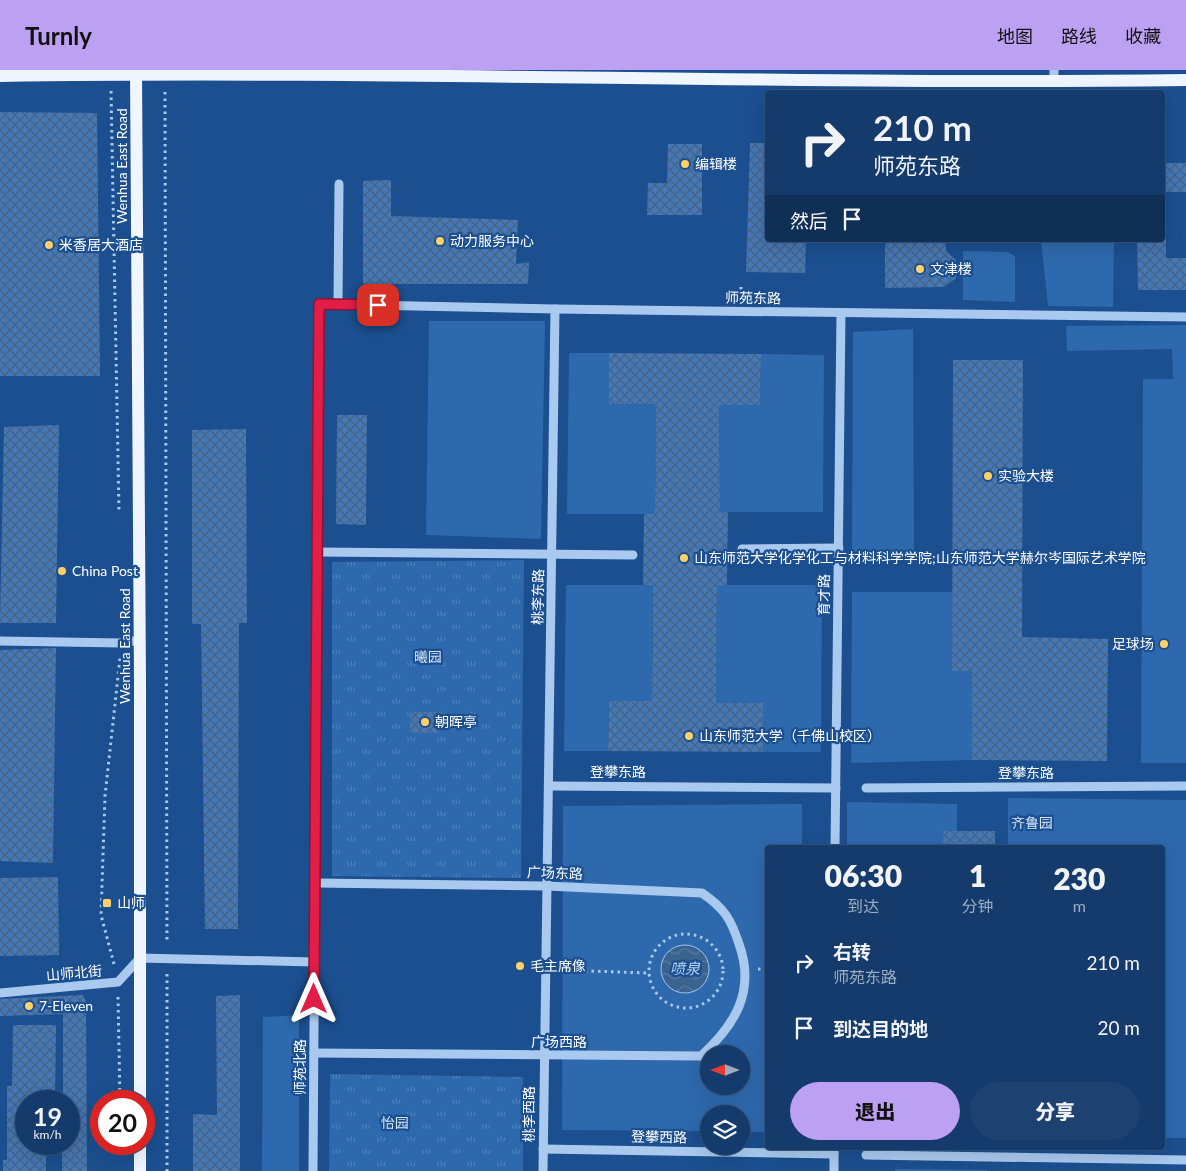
<!DOCTYPE html>
<html lang="zh">
<meta charset="utf-8">
<style>
body{margin:0;font-family:Lato,"Noto Sans SC",sans-serif;background:#1d4271;color:#f1f3f6;height:100vh;display:flex;flex-direction:column;font-size:19px;white-space:nowrap}
*{box-sizing:border-box;margin:0}
p{font-size:16px;color:#9dadc1}
.icon{flex:none;width:28px;height:28px;fill:none;stroke:currentColor;stroke-width:2;stroke-linecap:round;stroke-linejoin:round}
.map{position:relative;flex:1;overflow:hidden}
.drawer{position:absolute;left:765px;top:775px;width:400px;height:305px;display:flex;flex-direction:column;background:#143b6b;border-radius:5px;box-shadow:0 5px 20px #0002,0 0 0 1px #33557e}
.drawer>*{flex:none}
.guide{position:absolute;left:765px;top:20px;width:400px;height:152px;border-radius:5px;box-shadow:0 5px 20px #0002,0 0 0 1px #33557e;background:#143b6b;color:#f1f3f6;overflow:hidden}
.needle{width:32px;rotate:270deg}
.buttons{position:absolute;left:700px;top:975px;display:grid;gap:10px}
.buttons a{display:grid;place-items:center;width:50px;height:50px;border-radius:50%;background:#143b6b;box-shadow:0 5px 20px #0002,0 0 0 1px #33557e;font-size:25px}
.speed{position:absolute;left:15px;top:1020px;display:flex;gap:10px;font-size:25px;font-weight:700;text-align:center}
.speed>*{display:grid;place-content:center;width:65px;height:65px;border-radius:50%;background:#143b6b;box-shadow:0 5px 20px #0002,0 0 0 1px #33557e;line-height:1}
.speed small{font-size:12px;font-weight:400}
.speed .limit{border:8px solid #d22;background:#fff;color:#111}
.pin{position:absolute;display:grid;place-items:center;width:42px;height:42px;color:#fff;margin:-21px;border-radius:10px;box-shadow:0 2px 8px #0006}
.me{position:absolute;width:55px;margin:-28px;rotate:0deg;stroke-linejoin:round;filter:drop-shadow(0 0 4px #0008)}
.turn{display:flex;align-items:center;gap:18px;height:105px;padding:0 25px;font-size:22px}
.turn .icon{width:65px;height:65px;stroke-width:2.5}
.turn b{display:block;font-size:35px;line-height:42px}
.then{display:flex;align-items:center;height:48px;padding:0 25px;background:#0003;gap:10px;font-size:19px}
.eta{display:flex;justify-content:space-evenly;align-items:center;height:85px;text-align:center}
.eta b{font-size:30px;font-weight:800;line-height:35px}
.button{display:flex;gap:10px;margin-top:auto;padding:10px 25px}
.button a{flex:1;height:58px;border-radius:30px;background:#bca0f2;color:#111;font-size:20px;font-weight:800;line-height:58px;text-align:center}
.button a+a{background:#1d4271;color:#f1f3f6}
ul{padding:0;list-style:none}
li{display:flex;align-items:center;gap:15px;height:65px;padding:0 25px}
li div{flex:1}
li b{display:block;font-size:19px}
li em{font-style:normal}
header{display:flex;align-items:center;gap:30px;box-sizing:border-box;height:70px;padding:0 25px;background:#bca0f2;color:#111}
header strong{font-size:24px}
nav{display:flex;gap:28px;margin-inline-start:auto;font-size:18px}
.map>svg:first-child{display:block}
</style>
<header>
<strong>Turnly</strong>
<nav><a>地图</a><a>路线</a><a>收藏</a></nav>
</header>
<div class="map">
<svg width="1186" height="1101" viewBox="0 0 1186 1101">
<defs>
<pattern id="grass-tufts" width="24" height="20" patternUnits="userSpaceOnUse" patternTransform="scale(1.25)"><rect width="24" height="20" fill="#2e69ad"/><path d="M3 7l-1-3M5 7V3M7 7l1-3M15 17l-1-3M17 17v-4M19 17l1-3" fill="none" stroke="#4d80b9"/></pattern>
<pattern id="water-waves" width="16" height="10" patternUnits="userSpaceOnUse" patternTransform="scale(1.25)"><rect width="16" height="10" fill="#3c6290"/><path d="M0 5q4-4 8 0t8 0" fill="none" stroke="#597aa1"/></pattern>
<pattern id="building-cross-hatch" width="8" height="8" patternUnits="userSpaceOnUse" patternTransform="scale(1.25)"><rect width="8" height="8" fill="#4478b7"/><path d="M0 0l8 8M0 8l8-8" fill="none" stroke="#486282"/></pattern>
</defs>
<rect width="100%" height="100%" fill="#1b4f8f"/>
<g fill="url(#grass-tufts)">
<path d="M524,490L521,808L332,806V492Z"/>
<path d="M330,1004L523,1007V1101H329Z"/>
</g>
<g fill="#2e69ad" fill-rule="evenodd">
<path d="M1041,170H1114L1113,237L1048,236Z"/>
<path d="M963,181L1007,182L1015,186V232L963,230Z"/>
<path d="M429,251H545L541,469L426,465Z"/>
<path d="M1186,255V693H1141L1143,309H1173L1172,279L1067,281L1066,256Z"/>
<path d="M913,259L914,481L852,483L853,262Z"/>
<path d="M569,283H609V334H656L655,444H567Z"/>
<path d="M761,284L824,285L823,442H720L719,335L760,334Z"/>
<path d="M566,515H653L652,631H609L608,681H564Z"/>
<path d="M717,515H822L821,682H763V633H716Z"/>
<path d="M852,522H953L972,601V690L851,693Z"/>
<path d="M1008,728L1186,730V1068H1163L1162,778L1008,777Z"/>
<path d="M847,732L957,734V761H944L943,777L847,778Z"/>
<path d="M802,734V777L768,778L767,1062H741V1044H709V1061L562,1060L563,736ZM709,984H741V1016H709Z"/>
<path d="M299,945V1101H262L263,947Z"/>
<path d="M895,1099L987,1100V1101H895Z"/>
</g>
<circle fill="url(#water-waves)" stroke="#9cc4f0" cx="685" cy="899" r="24"/>
<g fill="url(#building-cross-hatch)">
<path d="M0,42L97,43L100,306H0Z"/>
<path d="M750,73H768V170H806L805,203L746,202Z"/>
<path d="M668,74H702V145H647L648,113H667Z"/>
<path d="M1162,93H1186V122H1166V188H1186V220H1138L1137,170H1162Z"/>
<path d="M391,110V146L518,150L516,194L529,192L528,214H363V111Z"/>
<path d="M885,170H946V181L956,190V208L944,217L885,218Z"/>
<path d="M609,283L761,284L760,335H719L720,442H728L727,515H717L716,633H763V682L608,681L609,631H652L653,515H643L644,444H655L656,334H609Z"/>
<path d="M953,290H1023L1022,567L1108,569L1107,691L972,690V601H952Z"/>
<path d="M337,345H367L366,455L336,454Z"/>
<path d="M59,355L56,553H0L4,357Z"/>
<path d="M246,359L247,553H239L238,859H205L201,554H192V360Z"/>
<path d="M56,578L53,793L0,791V580Z"/>
<rect x="410" y="642" width="30" height="21"/>
<rect x="943" y="761" width="52" height="17"/>
<path d="M58,807L59,885L0,886V808Z"/>
<path d="M83,925L86,932L87,1101H62V1074H69V1031H63V944L0,946V929Z"/>
<path d="M240,925V1101H193V1044L217,1045L216,926Z"/>
<path d="M13,955H56L55,1031H26V1074H46V1101H3V1090H7V1016H12Z"/>
</g>
<g fill="none" stroke-linecap="round" stroke-linejoin="round">
<g stroke="#a9c9ee" stroke-width="3" stroke-dasharray="2.5 4" stroke-linecap="butt">
<path d="M111,21L119,442"/>
<path d="M165,22L167,873"/>
<path d="M741,226V213"/>
<circle cx="686" cy="901" r="37"/>
<path d="M114,894L101,845L105,726L120,588"/>
<path d="M758,899H768"/>
<path d="M559,900L649,903"/>
<path d="M167,904V1101"/>
<path d="M118,927L120,1031"/>
<path d="M120,1074V1083"/>
</g>
<g stroke="#a9c9ee" stroke-width="9">
<path d="M1054,12V0"/>
<path d="M338,234L339,114"/>
<path d="M742,479L839,478"/>
<path d="M318,482L633,485"/>
<path d="M0,571L122,573L140,570"/>
<path d="M550,716L836,718"/>
<path d="M866,718L1186,716"/>
<path d="M835,778L841,243"/>
<path d="M0,923L118,912L140,888L314,892"/>
<path d="M314,983L701,986C735,955 756,921 739,874C731,849 724,838 702,823L546,816L316,813"/>
<path d="M543,1079L834,1084"/>
<path d="M866,1085L1186,1090"/>
<path d="M313,1101L319,234L555,239L1186,247"/>
<path d="M543,1101L555,239"/>
<path d="M834,1101V1078"/>
</g>
<g stroke="#f0f6ff" stroke-width="12">
<path d="M136,0L140,612V1031"/>
<path d="M0,6C395,0 791,15 1186,10"/>
<path d="M140,1101V1074"/>
</g>
</g>
<g fill="none" stroke-linecap="round" stroke-linejoin="round">
<g stroke="#92132f" stroke-width="12">
<path id="route" d="M314,929L319,234L378,235"/>
</g>
<use href="#route" stroke="#e11d48" stroke-width="9"/>
</g>
<g fill="#ffd166" stroke="#1b4f8f" stroke-width="2">
<circle cx="685" cy="94" r="5"/>
<circle cx="440" cy="171" r="5"/>
<circle cx="49" cy="175" r="5"/>
<circle cx="920" cy="199" r="5"/>
<circle cx="988" cy="406" r="5"/>
<circle cx="684" cy="488" r="5"/>
<circle cx="62" cy="501" r="5"/>
<circle cx="1164" cy="574" r="5"/>
<circle cx="425" cy="652" r="5"/>
<circle cx="689" cy="666" r="5"/>
<rect x="102" y="828" width="10" height="10" rx="2.5"/>
<circle cx="520" cy="896" r="5"/>
<circle cx="29" cy="936" r="5"/>
</g>
<g text-anchor="middle" stroke-width="4.5" stroke-linejoin="round" paint-order="stroke">
<g font-size="14" fill="#fff" stroke="#1b4f8f" text-anchor="start">
<text x="695" y="99">编辑楼</text>
<text x="450" y="176">动力服务中心</text>
<text x="59" y="180">米香居大酒店</text>
<text x="930" y="204">文津楼</text>
<text x="998" y="411">实验大楼</text>
<text x="694" y="493">山东师范大学化学化工与材料科学学院;山东师范大学赫尔岑国际艺术学院</text>
<text x="72" y="506">China Post</text>
<text x="1154" y="579" text-anchor="end">足球场</text>
<text x="435" y="657">朝晖亭</text>
<text x="699" y="671">山东师范大学（千佛山校区）</text>
<text x="117" y="838">山师</text>
<text x="530" y="901">毛主席像</text>
<text x="39" y="941">7-Eleven</text>
</g>
<g font-size="14" fill="#fff" stroke="#1b4f8f">
<text transform="translate(122 96) rotate(-90)" y="5">Wenhua East Road</text>
<text transform="translate(753 228) rotate(1)" y="5">师苑东路</text>
<text transform="translate(824 525) rotate(-89)" y="5">育才路</text>
<text transform="translate(538 527) rotate(-89)" y="5">桃李东路</text>
<text transform="translate(125 576) rotate(-90)" y="5">Wenhua East Road</text>
<text x="618" y="707">登攀东路</text>
<text x="1026" y="708">登攀东路</text>
<text transform="translate(555 803) rotate(2)" y="5">广场东路</text>
<text transform="translate(74 903) rotate(-5)" y="5">山师北街</text>
<text x="559" y="977">广场西路</text>
<text transform="translate(300 997) rotate(-90)" y="5">师苑北路</text>
<text transform="translate(529 1044) rotate(-90)" y="5">桃李西路</text>
<text transform="translate(659 1067) rotate(1)" y="5">登攀西路</text>
</g>
<g font-size="14" fill="#cfe3fa" stroke="#1b4f8f">
<text x="428" y="592">曦园</text>
<text x="1032" y="758">齐鲁园</text>
<text x="395" y="1058">怡园</text>
</g>
<g font-size="15" font-style="italic" fill="#b5d3f5" stroke="#1b4f8f">
<text x="685" y="904">喷泉</text>
</g>
</g>
</svg>
<div class="buttons">
<a><svg class="needle" viewBox="-14 -14 28 28"><path d="M0-13l5 13h-10z" fill="#e53935"/><path d="M0 13l5-13h-10z" fill="#9dadc1"/></svg></a>
<a><svg class="icon" aria-label="layers" viewBox="0 0 24 24"><path d="M12 4l9 5-9 5-9-5zM3 14l9 5 9-5"/></svg></a>
</div>
<div class="speed"><div>19<small>km/h</small></div><div class="limit">20</div></div>
<div class="pin" style="left:378px;top:235px;background:#d93025"><svg class="icon" aria-label="arrive" viewBox="0 0 24 24"><path d="M6 21V4h12l-3 4 3 4H6"/></svg></div>
<svg class="me" style="left:314px;top:929px" viewBox="-20 -20 40 40"><path d="M0-17L14 15 0 8-14 15z" fill="#e11d48" stroke="#fff" stroke-width="4"/></svg>
<div class="guide">
<div class="turn"><svg class="icon" aria-label="right" viewBox="0 0 24 24"><path d="M7 20v-9h11M14 6l5 5-5 5"/></svg><div><b>210 m</b>师苑东路</div></div>
<div class="then">然后<svg class="icon" aria-label="arrive" viewBox="0 0 24 24"><path d="M6 21V4h12l-3 4 3 4H6"/></svg></div>
</div>
<section class="drawer">
<div class="eta">
<div><b>06:30</b><p>到达</p></div>
<div><b>1</b><p>分钟</p></div>
<div><b>230</b><p>m</p></div>
</div>
<ul>
<li><svg class="icon" aria-label="right" viewBox="0 0 24 24"><path d="M7 20v-9h11M14 6l5 5-5 5"/></svg><div><b>右转</b><p>师苑东路</p></div><em>210 m</em></li>
<li><svg class="icon" aria-label="arrive" viewBox="0 0 24 24"><path d="M6 21V4h12l-3 4 3 4H6"/></svg><div><b>到达目的地</b></div><em>20 m</em></li>
</ul>
<div class="button"><a>退出</a><a>分享</a></div>
</section>
</div>
